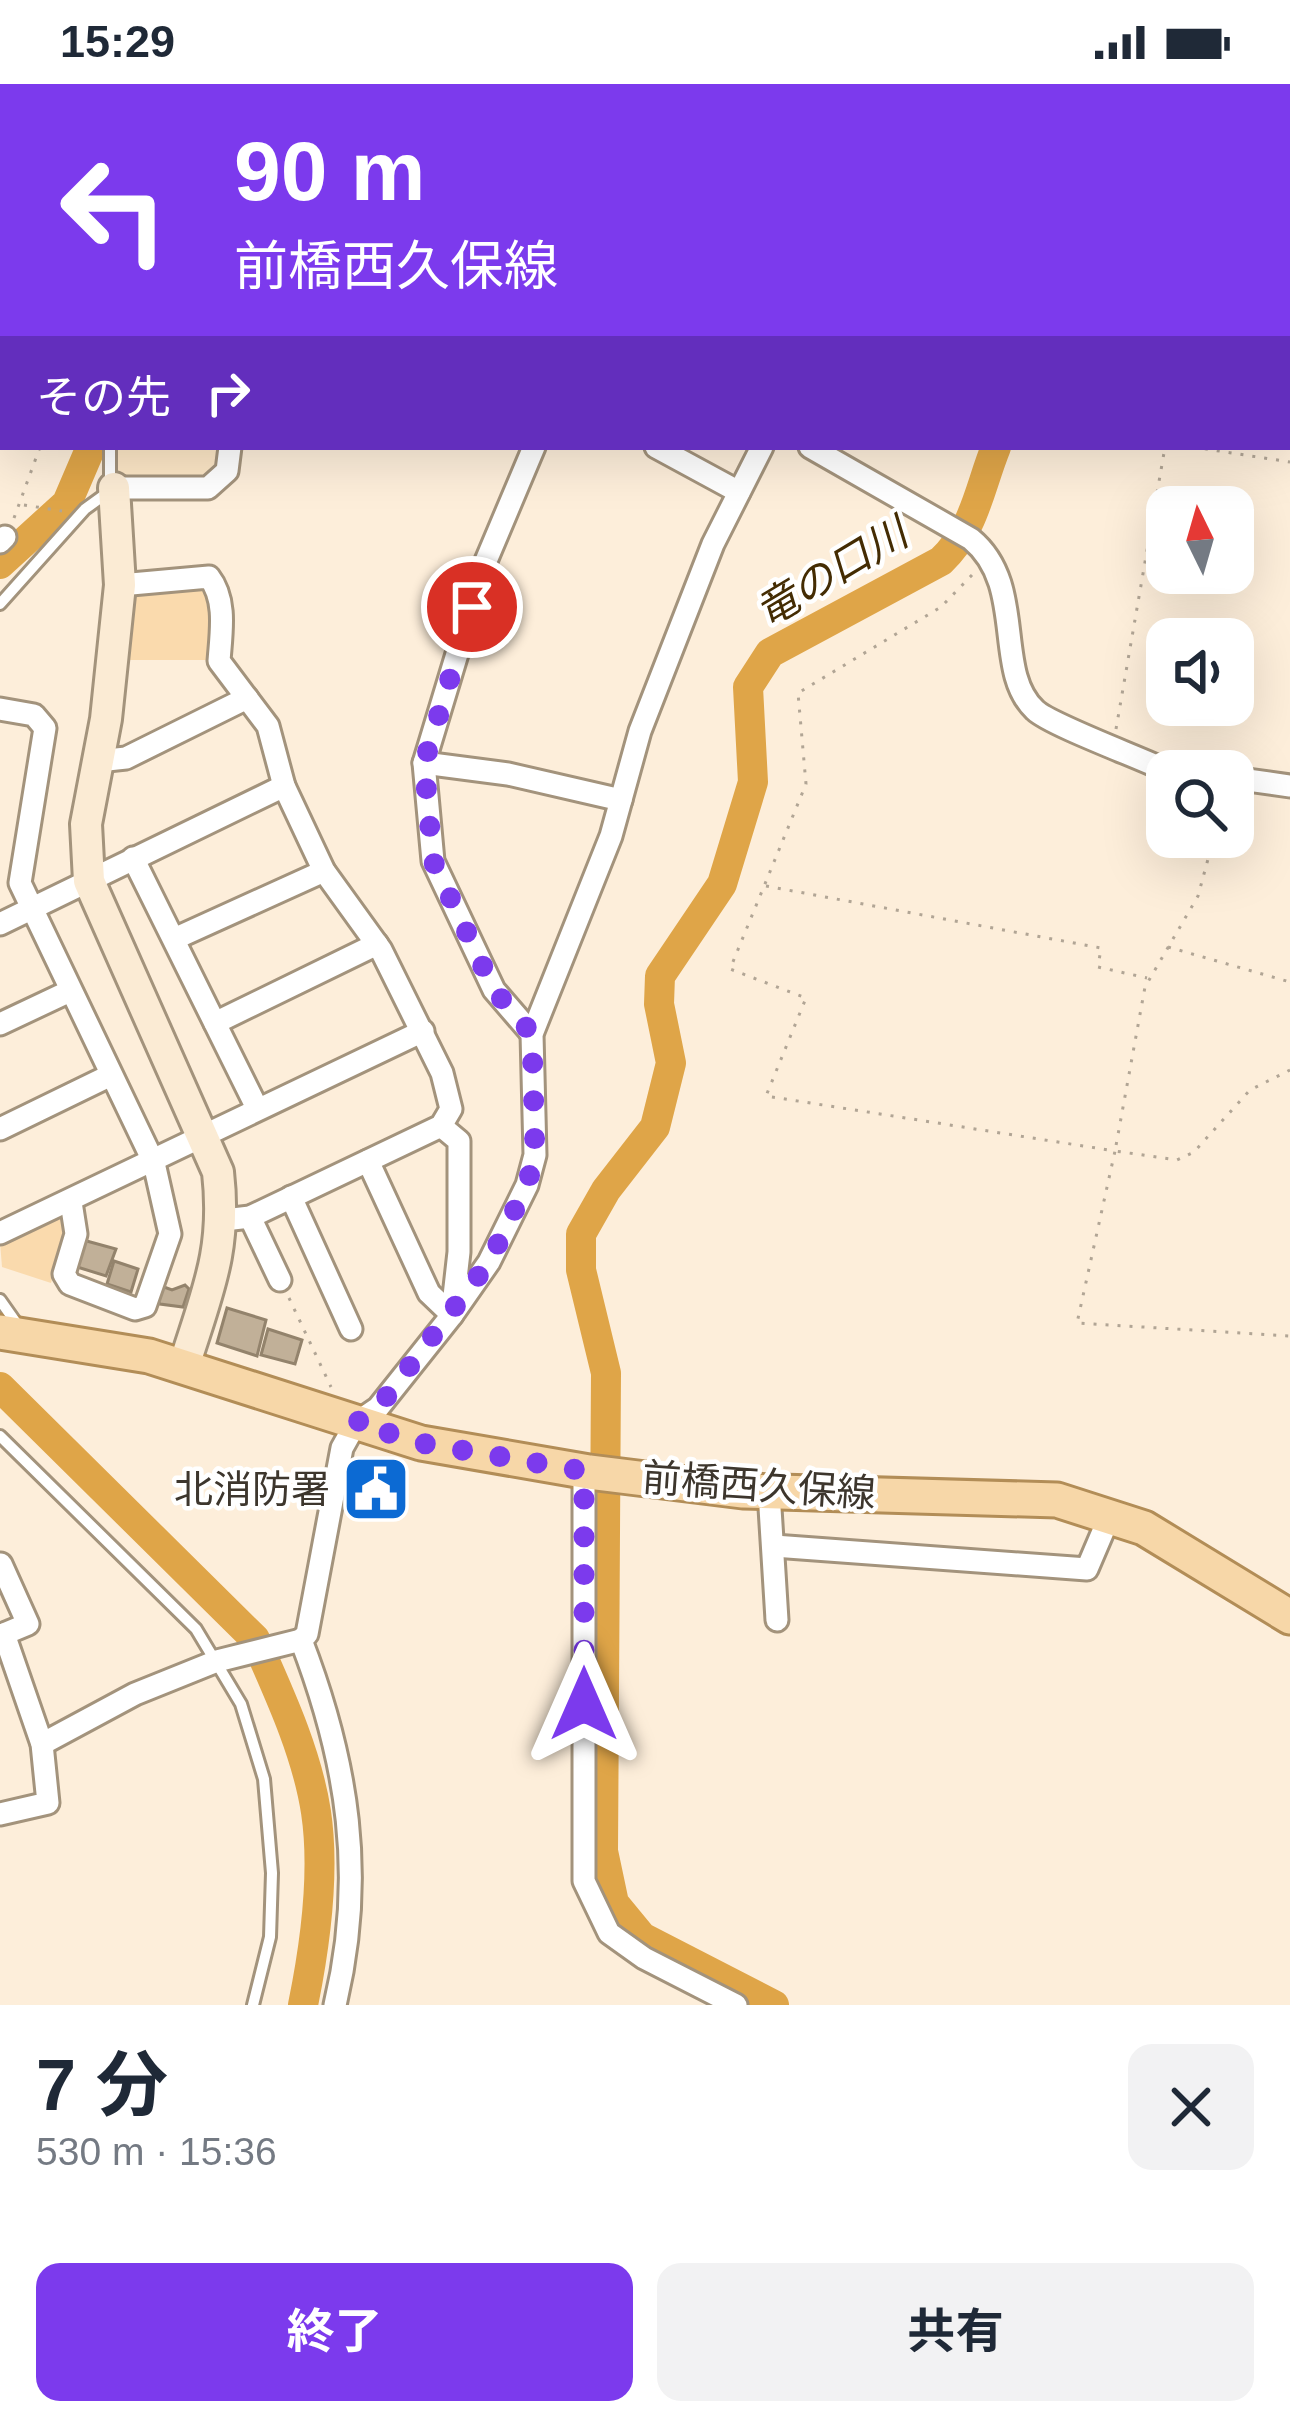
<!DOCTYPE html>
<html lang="ja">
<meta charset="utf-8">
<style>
body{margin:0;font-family:Arial,"Noto Sans JP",sans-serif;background:#f2f2f3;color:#1f2937;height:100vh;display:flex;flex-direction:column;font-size:45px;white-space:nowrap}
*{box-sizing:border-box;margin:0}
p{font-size:39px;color:#747a83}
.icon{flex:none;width:66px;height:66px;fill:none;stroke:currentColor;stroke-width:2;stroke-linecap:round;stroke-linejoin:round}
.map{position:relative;height:1921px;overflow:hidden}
.panel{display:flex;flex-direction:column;background:#fff;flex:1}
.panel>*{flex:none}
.guide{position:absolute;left:0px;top:0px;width:1290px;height:366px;box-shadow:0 12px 48px #0002;background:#7c3aed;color:#fff;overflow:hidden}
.needle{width:78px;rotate:355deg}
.tools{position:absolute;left:1146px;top:402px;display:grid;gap:24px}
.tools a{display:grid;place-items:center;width:108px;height:108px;border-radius:24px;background:#fff;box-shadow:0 12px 48px #0002;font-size:60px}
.pin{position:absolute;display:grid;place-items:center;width:102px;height:102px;color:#fff;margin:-51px;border:6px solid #fff;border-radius:50%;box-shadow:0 3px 12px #0007}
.me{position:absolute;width:132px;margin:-66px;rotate:0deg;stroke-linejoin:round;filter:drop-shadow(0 0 9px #0008)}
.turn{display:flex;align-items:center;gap:42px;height:252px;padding:0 36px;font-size:54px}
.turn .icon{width:156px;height:156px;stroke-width:2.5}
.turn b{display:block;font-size:84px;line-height:102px}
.then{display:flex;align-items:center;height:114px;padding:0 36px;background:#0003;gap:24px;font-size:45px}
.round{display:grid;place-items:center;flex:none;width:126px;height:126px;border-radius:24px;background:#f2f2f3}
.summary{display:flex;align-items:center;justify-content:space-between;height:204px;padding:0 36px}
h1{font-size:72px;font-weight:700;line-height:90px}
.button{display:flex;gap:24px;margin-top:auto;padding:24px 36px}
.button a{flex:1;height:138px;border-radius:24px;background:#7c3aed;color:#fff;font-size:48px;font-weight:700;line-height:138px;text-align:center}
.button a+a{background:#f2f2f3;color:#1f2937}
.status{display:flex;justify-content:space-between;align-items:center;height:84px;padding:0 60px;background:#fff;direction:ltr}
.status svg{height:33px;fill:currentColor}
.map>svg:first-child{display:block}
</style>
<div class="status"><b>15:29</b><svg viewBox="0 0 49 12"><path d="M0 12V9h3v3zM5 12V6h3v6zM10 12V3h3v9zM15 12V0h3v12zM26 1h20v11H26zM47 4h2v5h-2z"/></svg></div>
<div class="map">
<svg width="1290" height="1921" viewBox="0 0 1290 1921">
<rect width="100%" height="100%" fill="#fdeeda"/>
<path fill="#fce6c6" d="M116,363H223L220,387L211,396H116Z"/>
<g fill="#fadaad">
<path d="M202,501L211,508V576H127L129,519L136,508Z"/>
<path d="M58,1133L68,1136L51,1199L2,1183L0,1158Z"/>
</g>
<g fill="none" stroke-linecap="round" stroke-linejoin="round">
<g stroke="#dfa548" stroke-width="30">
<path d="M160,3L162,0"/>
<path d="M1287,48L1290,46"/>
<path d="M0,480L67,419L91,363"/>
<path d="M0,1303L255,1555C279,1609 307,1669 316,1728C325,1788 315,1862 303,1921"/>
<path d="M774,1921L642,1853L614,1819L603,1767L606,1289L581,1186V1150L606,1106L655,1043L671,979L659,920L660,892L722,800L753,698L748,603L770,569L941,477C975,445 979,405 996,363"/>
</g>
</g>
<g fill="#c1b098" stroke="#93836c" stroke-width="3">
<path d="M83,1156L116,1165L106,1192L74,1182Z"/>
<path d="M114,1177L138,1185L131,1208L107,1200Z"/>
<path d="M185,1201L189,1205L183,1223L160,1220L153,1211L164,1203L172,1206Z"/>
<path d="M227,1224L266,1236L257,1272L217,1259Z"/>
<path d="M268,1245L302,1256L295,1280L261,1271Z"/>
</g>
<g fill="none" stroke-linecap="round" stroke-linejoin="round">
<g stroke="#a3937c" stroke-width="16">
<g id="lane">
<path d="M0,520L85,425L114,404L110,399V363"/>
<path d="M0,1216L19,1243"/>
<path d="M0,1352L196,1545L241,1620L264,1695L272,1789L270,1853L253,1921"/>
</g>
</g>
<g stroke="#a3937c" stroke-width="27">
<g id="street">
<path d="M712,3L714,0"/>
<path d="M950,3L951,0"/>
<path d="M656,363L739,408"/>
<path d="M810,363L971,455C1027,501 993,587 1035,626C1049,640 1138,673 1163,685L1178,687"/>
<path d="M114,404H208L227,387L230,363"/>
<path d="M0,458L5,453"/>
<path d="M120,501L209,493C227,516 221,549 219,577L268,642L284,702L324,787L381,866L442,989L451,1025L441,1042L250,1133L224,1136"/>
<path d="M0,625L34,631L45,644L20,799L154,1079L170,1150L145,1222L135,1225L70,1200L64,1190L76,1150L71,1118"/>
<path d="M98,677L126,674L247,614"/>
<path d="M424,679L508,690L621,716"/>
<path d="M1233,694L1290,702"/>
<path d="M133,774L257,1024"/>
<path d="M0,840L284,702"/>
<path d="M174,855L324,787"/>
<path d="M215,939L377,860"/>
<path d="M0,940L70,907"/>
<path d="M532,950L494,906L433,777L424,679L483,484L534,363"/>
<path d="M441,1042L459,1057V1168L452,1230"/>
<path d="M0,1045L111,991"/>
<path d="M368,1077L429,1209L452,1231"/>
<path d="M291,1113L351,1245"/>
<path d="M250,1133L280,1196"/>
<path d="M0,1149L423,947"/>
<path d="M584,1387V1797L609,1849L644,1874L736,1921"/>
<path d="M769,1408L777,1536"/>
<path d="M774,1462L1087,1485L1110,1431"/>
<path d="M1,1480L28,1540L4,1550"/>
<path d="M0,1551L4,1550L42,1660L48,1719L0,1730"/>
<path d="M42,1660L135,1610L217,1577L301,1556"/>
<path d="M335,1921C366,1793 348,1678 301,1556L307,1550L342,1364L356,1339L378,1324L452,1231L489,1178L527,1101L535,1071L532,950L611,752L640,647L713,460L762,363"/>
</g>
</g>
<g stroke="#a3937c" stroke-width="36">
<path id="secondary" d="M114,404L120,501L106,635L86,740L89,797L218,1088C227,1167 207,1208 184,1282"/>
</g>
<g stroke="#b28d57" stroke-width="39">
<path id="primary" d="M0,1248L149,1272L421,1359L589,1388L743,1407L1057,1416L1144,1444L1290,1533"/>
</g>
<g stroke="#b1a595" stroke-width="3" stroke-dasharray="3 9" stroke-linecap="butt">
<path d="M97,3L98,0"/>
<path d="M1287,122L1290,121"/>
<path d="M0,175L3,176"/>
<path d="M1193,363L1290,378"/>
<path d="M24,421L62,427"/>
<path d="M14,434L40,363"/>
<path d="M972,491L941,523L798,609L806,700L730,885L806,914L766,1012L1115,1067L1077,1239L1290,1252"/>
<path d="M1116,645L1165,363"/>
<path d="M1214,753L1198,812L1145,903L1115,1067L1177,1076L1194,1068L1250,1006L1290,986"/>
<path d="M766,802L1101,864L1098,883L1147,894"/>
<path d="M1168,863L1290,898"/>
<path d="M289,1214L331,1303"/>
</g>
<use href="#lane" stroke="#fff" stroke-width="10"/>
<use href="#street" stroke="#fff" stroke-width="21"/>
<use href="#secondary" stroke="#fbebd4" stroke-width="30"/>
<use href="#primary" stroke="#f7d7a8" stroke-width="33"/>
</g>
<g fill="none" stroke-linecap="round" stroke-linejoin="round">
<path stroke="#7c3aed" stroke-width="21" stroke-dasharray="0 37.8" d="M472,523L424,679L433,777L494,906L532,950L535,1071L527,1101L489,1178L378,1324L356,1339L421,1359L584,1387V1620"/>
</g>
<defs>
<g id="civic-square" transform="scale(3.45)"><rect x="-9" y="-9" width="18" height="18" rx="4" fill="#0c6ad3" stroke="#fff"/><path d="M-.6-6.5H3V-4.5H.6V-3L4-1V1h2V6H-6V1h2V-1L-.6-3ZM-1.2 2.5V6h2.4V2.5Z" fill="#fff"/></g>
</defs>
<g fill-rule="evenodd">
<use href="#civic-square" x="376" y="1405"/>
</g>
<g text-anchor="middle" stroke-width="9" stroke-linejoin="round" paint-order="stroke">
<g font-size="39" fill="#3d362d" stroke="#fff">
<text transform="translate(759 1401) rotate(4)" y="14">前橋西久保線</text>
</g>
<g font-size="39" fill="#3d362d" stroke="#fff" text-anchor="end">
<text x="330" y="1419">北消防署</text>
</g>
<g font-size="42" font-style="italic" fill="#442c03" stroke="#fff">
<text transform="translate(831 488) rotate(-31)" y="15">竜の口川</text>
</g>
</g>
</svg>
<div class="tools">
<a><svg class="needle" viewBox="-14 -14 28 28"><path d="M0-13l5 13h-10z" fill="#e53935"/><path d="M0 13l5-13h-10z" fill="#747a83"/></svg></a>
<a><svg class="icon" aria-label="sound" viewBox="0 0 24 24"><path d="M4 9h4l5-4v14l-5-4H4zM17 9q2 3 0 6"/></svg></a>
<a><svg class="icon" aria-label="search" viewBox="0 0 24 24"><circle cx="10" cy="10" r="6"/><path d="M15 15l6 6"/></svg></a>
</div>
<div class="pin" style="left:472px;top:523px;background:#d93025"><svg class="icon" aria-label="arrive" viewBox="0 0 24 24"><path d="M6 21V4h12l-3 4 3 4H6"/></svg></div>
<svg class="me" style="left:584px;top:1620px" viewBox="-20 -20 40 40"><path d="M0-17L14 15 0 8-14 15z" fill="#7c3aed" stroke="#fff" stroke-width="4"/></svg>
<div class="guide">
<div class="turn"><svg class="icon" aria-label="left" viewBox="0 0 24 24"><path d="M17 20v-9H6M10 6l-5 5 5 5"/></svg><div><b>90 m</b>前橋西久保線</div></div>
<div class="then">その先<svg class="icon" aria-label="right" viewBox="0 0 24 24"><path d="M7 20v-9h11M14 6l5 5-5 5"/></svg></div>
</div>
</div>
<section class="panel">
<div class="summary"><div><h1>7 分</h1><p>530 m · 15:36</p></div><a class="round"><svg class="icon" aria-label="close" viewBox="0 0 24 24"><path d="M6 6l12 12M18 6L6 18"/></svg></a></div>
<div class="button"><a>終了</a><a>共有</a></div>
</section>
